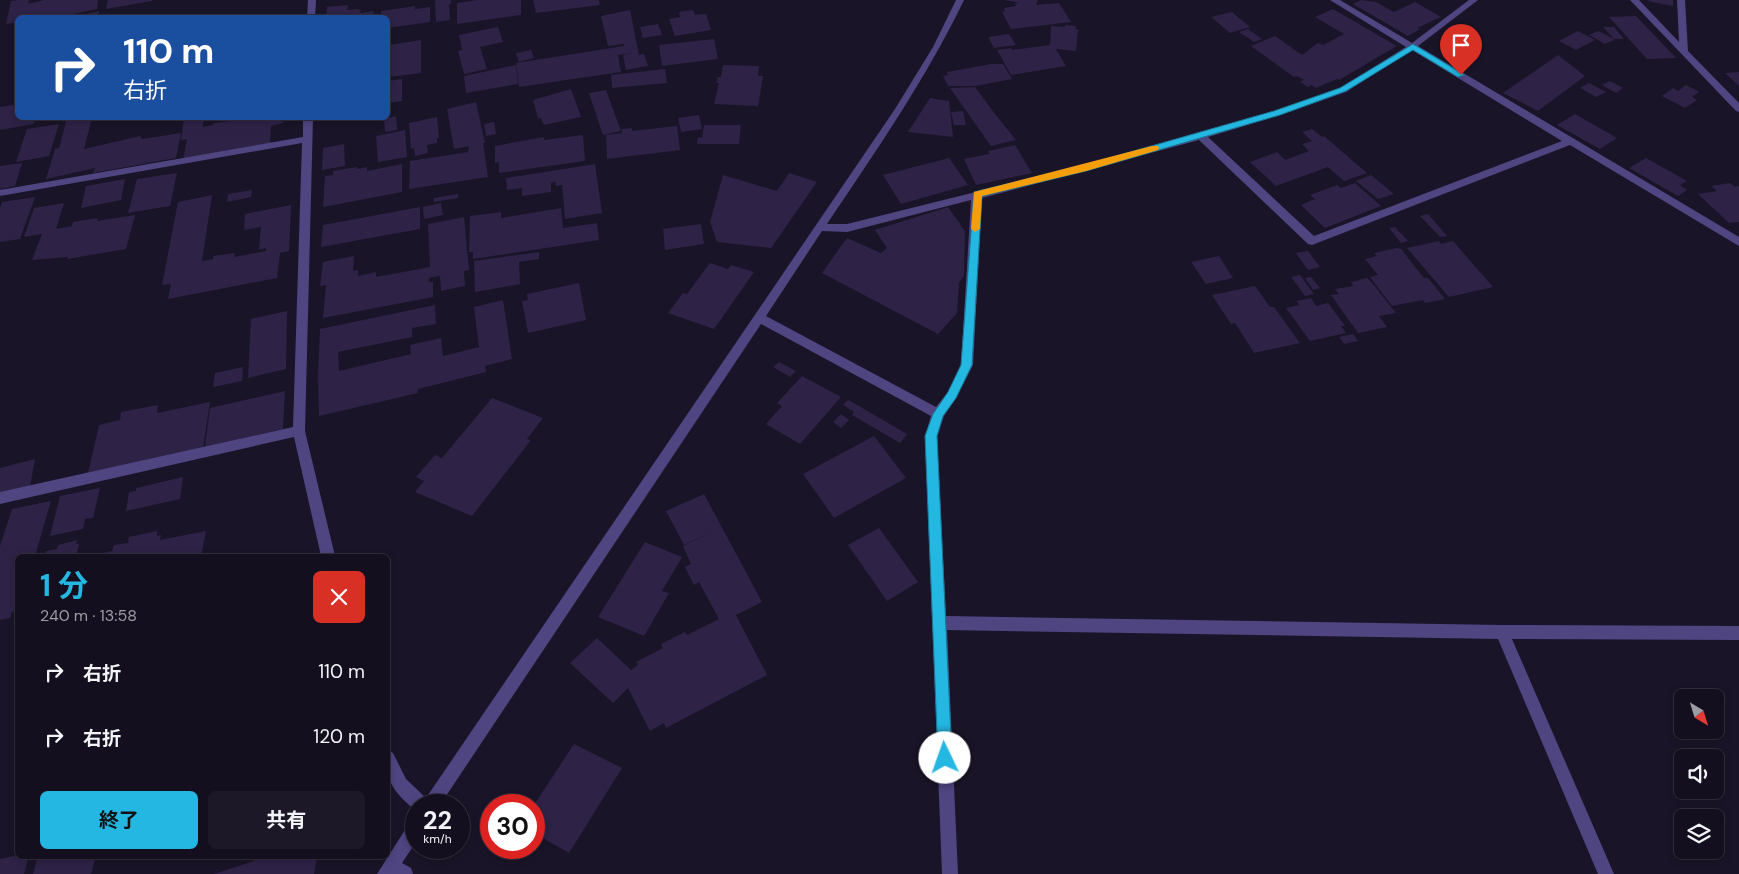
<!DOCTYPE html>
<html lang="ja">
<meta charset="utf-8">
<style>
body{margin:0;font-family:"DM Sans","Noto Sans JP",sans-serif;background:#1d1827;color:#f1f3f6;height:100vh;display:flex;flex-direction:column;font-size:19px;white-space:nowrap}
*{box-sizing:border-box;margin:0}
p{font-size:16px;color:#9d9ca4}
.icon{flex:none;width:28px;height:28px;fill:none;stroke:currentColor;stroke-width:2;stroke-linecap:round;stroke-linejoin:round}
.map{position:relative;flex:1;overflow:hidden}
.drawer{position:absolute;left:15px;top:554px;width:375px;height:305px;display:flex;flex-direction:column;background:#140f1e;border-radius:8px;box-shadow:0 2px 8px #0003,0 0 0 1px #332f3c}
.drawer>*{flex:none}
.hud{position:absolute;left:15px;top:15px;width:375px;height:105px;border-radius:8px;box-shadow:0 2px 8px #0003,0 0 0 1px #332f3c;background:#1a4fa0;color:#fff;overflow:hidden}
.needle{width:32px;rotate:142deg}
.controls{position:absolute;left:1674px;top:689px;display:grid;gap:10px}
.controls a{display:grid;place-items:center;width:50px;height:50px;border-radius:8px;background:#140f1e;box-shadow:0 2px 8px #0003,0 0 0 1px #332f3c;font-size:25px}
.speed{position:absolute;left:405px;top:794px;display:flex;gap:10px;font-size:25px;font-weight:700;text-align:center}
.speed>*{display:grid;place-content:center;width:65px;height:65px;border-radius:50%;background:#140f1e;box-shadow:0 2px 8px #0003,0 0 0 1px #332f3c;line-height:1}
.speed small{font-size:12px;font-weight:400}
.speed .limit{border:8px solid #d22;background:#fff;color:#111}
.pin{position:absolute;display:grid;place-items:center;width:42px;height:42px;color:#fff;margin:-51px -21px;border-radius:50% 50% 50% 0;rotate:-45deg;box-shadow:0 0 5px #0007}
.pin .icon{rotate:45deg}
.me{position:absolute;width:55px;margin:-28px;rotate:357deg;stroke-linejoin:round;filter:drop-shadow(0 0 4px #0008)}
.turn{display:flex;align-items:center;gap:18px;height:105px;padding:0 25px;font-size:22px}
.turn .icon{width:65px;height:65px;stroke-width:2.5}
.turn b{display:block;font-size:35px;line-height:42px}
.round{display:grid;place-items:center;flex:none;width:52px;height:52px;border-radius:8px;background:#1d1827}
.summary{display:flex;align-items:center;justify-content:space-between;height:85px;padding:0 25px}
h1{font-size:30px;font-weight:700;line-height:38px;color:#24b7e2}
.primary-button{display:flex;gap:10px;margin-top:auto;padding:10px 25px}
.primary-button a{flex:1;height:58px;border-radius:8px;background:#24b7e2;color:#111;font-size:20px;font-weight:700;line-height:58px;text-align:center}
.primary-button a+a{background:#1d1827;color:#f1f3f6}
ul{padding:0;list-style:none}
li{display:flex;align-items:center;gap:15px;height:65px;padding:0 25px}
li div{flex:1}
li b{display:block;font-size:19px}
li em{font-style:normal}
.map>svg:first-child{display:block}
</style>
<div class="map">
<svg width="1739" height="874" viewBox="0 0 1739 874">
<rect width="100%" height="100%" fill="#1a1428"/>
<g fill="#2e2246">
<path d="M19,0H29L28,4L44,0H98L97,9L55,18H18V22L6,24L11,1Z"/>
<path d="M108,0H152V1L106,9Z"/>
<path d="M435,0H451V4H449L450,20L436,22Z"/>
<path d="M477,0H521V15L457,24V3Z"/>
<path d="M533,0H599L600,5L536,13Z"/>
<path d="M1005,0H1038L1036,5L1059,3L1071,22L1011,29L1002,12L1005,11L1004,8L1016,6L1015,4L1019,3Z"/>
<path d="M1361,0L1376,2L1394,12L1415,2L1441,17L1417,28L1420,29L1408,36L1353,4Z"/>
<path d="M1649,0H1673V6L1648,1Z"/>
<path d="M348,5L347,10L357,9L361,10L360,13L374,11L373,18H326L327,7Z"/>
<path d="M415,6V9L430,7V22L388,28V18H381V11Z"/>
<path d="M1333,9L1397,46L1339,80L1337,79L1316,88L1311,85L1308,87L1300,82L1304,80L1297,76L1294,77L1251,46L1275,36L1302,55L1318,43L1323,45L1344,34L1315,17Z"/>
<path d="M630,10L639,55L644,54L648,66L626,70L623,55L633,53L618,55L621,72L519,87L516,63L624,46V44L608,46L601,16Z"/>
<path d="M693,10L695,15L706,14L711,30L675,36L669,19L680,17L679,12Z"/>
<path d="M99,11V18H72V17Z"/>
<path d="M1232,12L1250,27L1230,33L1211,17Z"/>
<path d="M1636,16L1676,58L1647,59L1609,17Z"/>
<path d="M658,24L662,35L643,38L640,27Z"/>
<path d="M1065,25L1076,26L1075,29H1078L1076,51L1056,49L1066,66L1011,75L997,50L1011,48L1012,50L1050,45L1051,26L1065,27Z"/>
<path d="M498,27L503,42L480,47L487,69L464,74L458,51L462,50L459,35Z"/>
<path d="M1603,27H1614L1624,39H1614Z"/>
<path d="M1248,29L1262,39L1254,42L1239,32Z"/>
<path d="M1578,31L1595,40L1576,50L1559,41Z"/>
<path d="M1598,31L1614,39V40L1605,44L1589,35Z"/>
<path d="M1009,34L1016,45L994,48L988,37Z"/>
<path d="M714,39L718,59L662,66L659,45Z"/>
<path d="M421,40V73L389,77L388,51H389V45Z"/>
<path d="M531,50L534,58L519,62L516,53Z"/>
<path d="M1558,55L1585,76L1538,111L1503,93Z"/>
<path d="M991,64H1003L1012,79L976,86H948L943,76L948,75L947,72Z"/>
<path d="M516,65L518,84L466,93L464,76Z"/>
<path d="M723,65L759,66L758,76H763L758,106L714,104L719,83H716L718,77H721Z"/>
<path d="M665,69L667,83L612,88L611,75Z"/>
<path d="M1739,72V86L1725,73Z"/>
<path d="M402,79V101L388,103V81Z"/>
<path d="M1610,81L1623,88L1616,93L1602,85Z"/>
<path d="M1589,83L1606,92L1596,97L1580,88Z"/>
<path d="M1686,85L1699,92L1692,97L1697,100L1685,108L1662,96L1673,88L1678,91Z"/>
<path d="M975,87L995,114L1016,140L991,146L950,88Z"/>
<path d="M571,89L581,117L544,125L541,118H538L533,100Z"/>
<path d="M606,90L621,131L603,135L589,93Z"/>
<path d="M930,98L949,101L953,137L908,132Z"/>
<path d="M476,102L485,143H483L488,177L409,189L410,161L468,152L469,146L454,149L447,109Z"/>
<path d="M18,104V118H35L34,124L0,130V107Z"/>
<path d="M963,111L966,125H954L951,112Z"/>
<path d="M1575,114L1617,138L1600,149L1557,125Z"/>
<path d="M699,115L702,129L681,132L678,118Z"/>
<path d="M396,116L397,130L385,132L384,119Z"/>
<path d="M437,117L439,138H437V143L427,145L428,153L415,156L414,148L411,149L409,123Z"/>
<path d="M67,118H92L84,149L140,136L142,139L181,133L176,158L93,173L95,168L46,179L55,149L59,148Z"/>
<path d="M184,118H205L202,127L213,125L214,123L256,118H283V123L271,126L270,143L183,160L187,139L181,140Z"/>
<path d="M494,122L496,134L486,136L484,124Z"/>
<path d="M59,124L49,156L16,162L27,129Z"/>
<path d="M704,125H741L739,144H697L698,137L702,138Z"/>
<path d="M677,126L680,150L607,159L606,135L622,133V129L632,128V131Z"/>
<path d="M1312,129L1322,137L1324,136L1367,173L1344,181L1328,167L1276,186L1250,162L1277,152L1285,160L1309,151L1302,144L1312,141L1302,132Z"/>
<path d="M405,130L407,157L378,162L376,136Z"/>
<path d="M583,135L585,161L499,173V162L495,163V146L544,137V140Z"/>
<path d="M344,144L345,166L322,170L323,148Z"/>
<path d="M1015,145L1032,173L976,185L964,159L989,154L988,151Z"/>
<path d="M949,158L968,185L901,204L883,175Z"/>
<path d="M1646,158L1687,181L1680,185L1687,190L1678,196L1629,168Z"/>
<path d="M22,163L15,186L0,189V166Z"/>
<path d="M402,164V192L323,207L325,176L333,175V171L357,167V169L367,167V171Z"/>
<path d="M595,164L602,213L565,219L562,185L556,186L555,182L551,183V192L522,196V188L507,190L506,178Z"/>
<path d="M177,173L170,206L128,213L137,179Z"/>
<path d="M789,173L817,182L771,248L717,242L710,222L723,175L777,191Z"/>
<path d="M1371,175L1394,194L1378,199L1356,181Z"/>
<path d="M125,179L121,200L81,208L86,186Z"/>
<path d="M1355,183L1381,206L1325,228L1301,205L1315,199L1310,195L1337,185L1341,188Z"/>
<path d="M1730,183L1735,187L1739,186V222L1729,223L1698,194L1717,191L1711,186Z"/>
<path d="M252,190L251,197L227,202L228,194Z"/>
<path d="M458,194V198L434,202V198Z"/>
<path d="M212,195L202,261L213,259V256L235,253L234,257L266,251V248L259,250L261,227L244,230L245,214L291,205L289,251L280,253L277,278L168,299L171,284L162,285L178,202Z"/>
<path d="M35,197L20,239L0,242V208L2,202Z"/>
<path d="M64,203L56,229L72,226L73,222L98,218L97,221L135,215L126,249L67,259L68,257L32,260L42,234L24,237L34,208Z"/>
<path d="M441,203L443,215L424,219L423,207Z"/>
<path d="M420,207V229L321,247L323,225Z"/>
<path d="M948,207L965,231L964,275L959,283L957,313L938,334L822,273L847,238L881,253L887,248L875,230Z"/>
<path d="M561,208L563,228L597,223L599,240L473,259V252H469L470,216L501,212V218Z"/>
<path d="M1428,214L1447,236L1440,237L1420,216Z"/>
<path d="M464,217L469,270L464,271L465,286L441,291L440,276L429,278V282H433V297L323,318L326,285L320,286L323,262L354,256L353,271L358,270V276L376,272V277L430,267L428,224Z"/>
<path d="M701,224L704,244L665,250L663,229Z"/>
<path d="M1395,227L1408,241L1401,243L1389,228Z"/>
<path d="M1439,241L1441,244L1453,241L1493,287L1449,297L1407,248Z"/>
<path d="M1397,248L1401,249L1424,278H1428L1445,299L1425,303L1423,300L1392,306L1370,277L1378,275L1365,259L1377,256L1374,253Z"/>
<path d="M1308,251L1320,267L1308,270L1296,253Z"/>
<path d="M539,252V259L519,262L520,284L475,292L474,261Z"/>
<path d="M1219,256L1233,278L1206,284L1191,262Z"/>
<path d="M710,263L728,269L731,265L754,272L714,329L668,313L683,293L687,294Z"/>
<path d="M1300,275L1314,294L1305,296L1291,277Z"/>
<path d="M1311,277L1320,288L1313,290L1305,278Z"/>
<path d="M1367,278L1372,283L1396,313L1379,316L1387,327L1358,333L1331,295L1339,294L1335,289L1353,286L1351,282Z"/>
<path d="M579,283L586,320L528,333L522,301L528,300L527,294Z"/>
<path d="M1255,286L1270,307H1274L1300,343L1254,353L1235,323L1231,324L1212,295Z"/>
<path d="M1311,298L1316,306L1328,303L1345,326H1341L1346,333L1310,341L1286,308L1299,305L1297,301Z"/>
<path d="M503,300L512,359L485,366L486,372L418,389V393L319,416L318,376L320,329L435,305L436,324L412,328V337L338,352L339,371L411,354L410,345L441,338L443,356L479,347L474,307Z"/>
<path d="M287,311L286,369L248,378L251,319Z"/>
<path d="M1353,334L1358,341L1344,344L1339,337Z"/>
<path d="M779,362L796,371L790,377L773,367Z"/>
<path d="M243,367L242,381L213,387L215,373Z"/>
<path d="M802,376L841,397L800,444L766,424L782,406L777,403Z"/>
<path d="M285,391L283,429L205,447L210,408Z"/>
<path d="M492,398L543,418L527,439L531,440L472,516L415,492L424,481L416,477L435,455L442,458Z"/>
<path d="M848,400L859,406L907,434L900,443L852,415L854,412L843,405Z"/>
<path d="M210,402L203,449L88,473L99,425L120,420L121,412L158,405L157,413Z"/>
<path d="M841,414L849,420L841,428L833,422Z"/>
<path d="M874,436L906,478L834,518L803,474Z"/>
<path d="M35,459L30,486L0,493V468Z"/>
<path d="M183,477L180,499L126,511L129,492L136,491V488Z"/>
<path d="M100,488L93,518L85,519L83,529L50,536L60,496Z"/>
<path d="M704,494L762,602L736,615L767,675L666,728L664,723L650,731L628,688L613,703L570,663L597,638L631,670L638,665L636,662L663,648L661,644L685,632L687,635L719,619L699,582L694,585L685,567L691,564L683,546L711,532L684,545L666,511Z"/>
<path d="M51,501L35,556H18V611L12,612L10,618L0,620V546L12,509Z"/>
<path d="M879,528L918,582L887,601L848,545Z"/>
<path d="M157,531V536L161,535L160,540L206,531L201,556H89L112,551L114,545L128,543L129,537Z"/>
<path d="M77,540L76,544H79L76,556H44L46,551L57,549L58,545Z"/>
<path d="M645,542L682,557L662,591L669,593L644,636L598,617Z"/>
<path d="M574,744L622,768L569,853L534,833V805Z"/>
<path d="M18,855V856H29L24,874H0V859Z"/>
<path d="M38,856H96L91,874H33Z"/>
<path d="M254,856H317L314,874H214L254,861Z"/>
</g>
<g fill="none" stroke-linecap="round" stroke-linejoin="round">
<g fill="#4f4581" fill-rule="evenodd">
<path d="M308,0H316L315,18H307Z"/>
<path d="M956,0H964C926,79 876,151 827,224H847L1085,165L1274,111L1340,88L1406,47L1330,0H1340L1412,43L1469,0H1478L1418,46L1739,237V246L1570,145L1312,245L1308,244L1199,140L982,198L973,365L956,398L944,416L937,437L946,616L1502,625L1739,626V640L1512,639L1614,874H1598L1498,639L947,630L958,874H942L925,437L931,416L761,324L440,805H416V811C393,792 384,780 388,750L393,753L406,779L426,798L895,109L933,47ZM1412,50L1562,141L1314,236L1208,137L1280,115L1346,92ZM971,200L961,365L948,392L936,407L766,316L822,231L847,232Z"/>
<path d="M1630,0H1639L1679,42L1677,0H1685L1688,51L1739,103V112L1736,111Z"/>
<path d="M303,118H313L305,431L335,556H321L294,437L0,504V492L293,427L302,143L0,196V190L303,137Z"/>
<path d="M416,820V842L402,863L411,868L413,874H377L410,822Z"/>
</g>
</g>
<path fill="#24b7e2" stroke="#177793" d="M1413,44L1465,75L1458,77L1413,50L1346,91L1280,115L1086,171L982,196L972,365L956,398L943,416L937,436L952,758L950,763L945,765L940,763L938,758L925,436L933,414L948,392L961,365L974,192L1085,165L1274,111L1340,88Z"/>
<path fill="#f59e0b" d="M1152,146H1158L1159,148L1158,150L1086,171L982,196L980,229L975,232L971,229L974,192Z"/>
</svg>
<div class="controls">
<a><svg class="needle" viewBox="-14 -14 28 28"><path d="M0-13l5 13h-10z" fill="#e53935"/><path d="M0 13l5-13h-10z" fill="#9d9ca4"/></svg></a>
<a><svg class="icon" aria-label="sound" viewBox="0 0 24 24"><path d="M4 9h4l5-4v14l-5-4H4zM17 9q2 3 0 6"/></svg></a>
<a><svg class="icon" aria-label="layers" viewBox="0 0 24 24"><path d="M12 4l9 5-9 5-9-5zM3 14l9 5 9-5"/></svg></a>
</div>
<div class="speed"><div>22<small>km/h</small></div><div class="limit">30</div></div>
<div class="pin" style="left:1461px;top:75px;background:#d93025"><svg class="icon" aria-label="arrive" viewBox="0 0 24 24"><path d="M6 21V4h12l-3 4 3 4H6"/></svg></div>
<svg class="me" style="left:945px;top:758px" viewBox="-20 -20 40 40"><circle r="19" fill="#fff"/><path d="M0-13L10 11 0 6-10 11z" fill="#24b7e2"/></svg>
<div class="hud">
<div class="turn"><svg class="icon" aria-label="right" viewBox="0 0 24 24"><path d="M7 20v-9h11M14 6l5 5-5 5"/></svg><div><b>110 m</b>右折</div></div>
</div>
<section class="drawer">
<div class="summary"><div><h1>1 分</h1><p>240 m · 13:58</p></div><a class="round" style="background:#d93025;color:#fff"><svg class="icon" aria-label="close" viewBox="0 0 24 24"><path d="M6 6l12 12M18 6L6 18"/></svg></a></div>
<ul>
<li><svg class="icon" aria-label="right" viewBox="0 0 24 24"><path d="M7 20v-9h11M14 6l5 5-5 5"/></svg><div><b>右折</b></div><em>110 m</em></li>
<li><svg class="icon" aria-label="right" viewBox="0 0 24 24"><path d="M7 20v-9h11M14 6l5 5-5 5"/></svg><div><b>右折</b></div><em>120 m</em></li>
</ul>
<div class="primary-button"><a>終了</a><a>共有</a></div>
</section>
</div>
